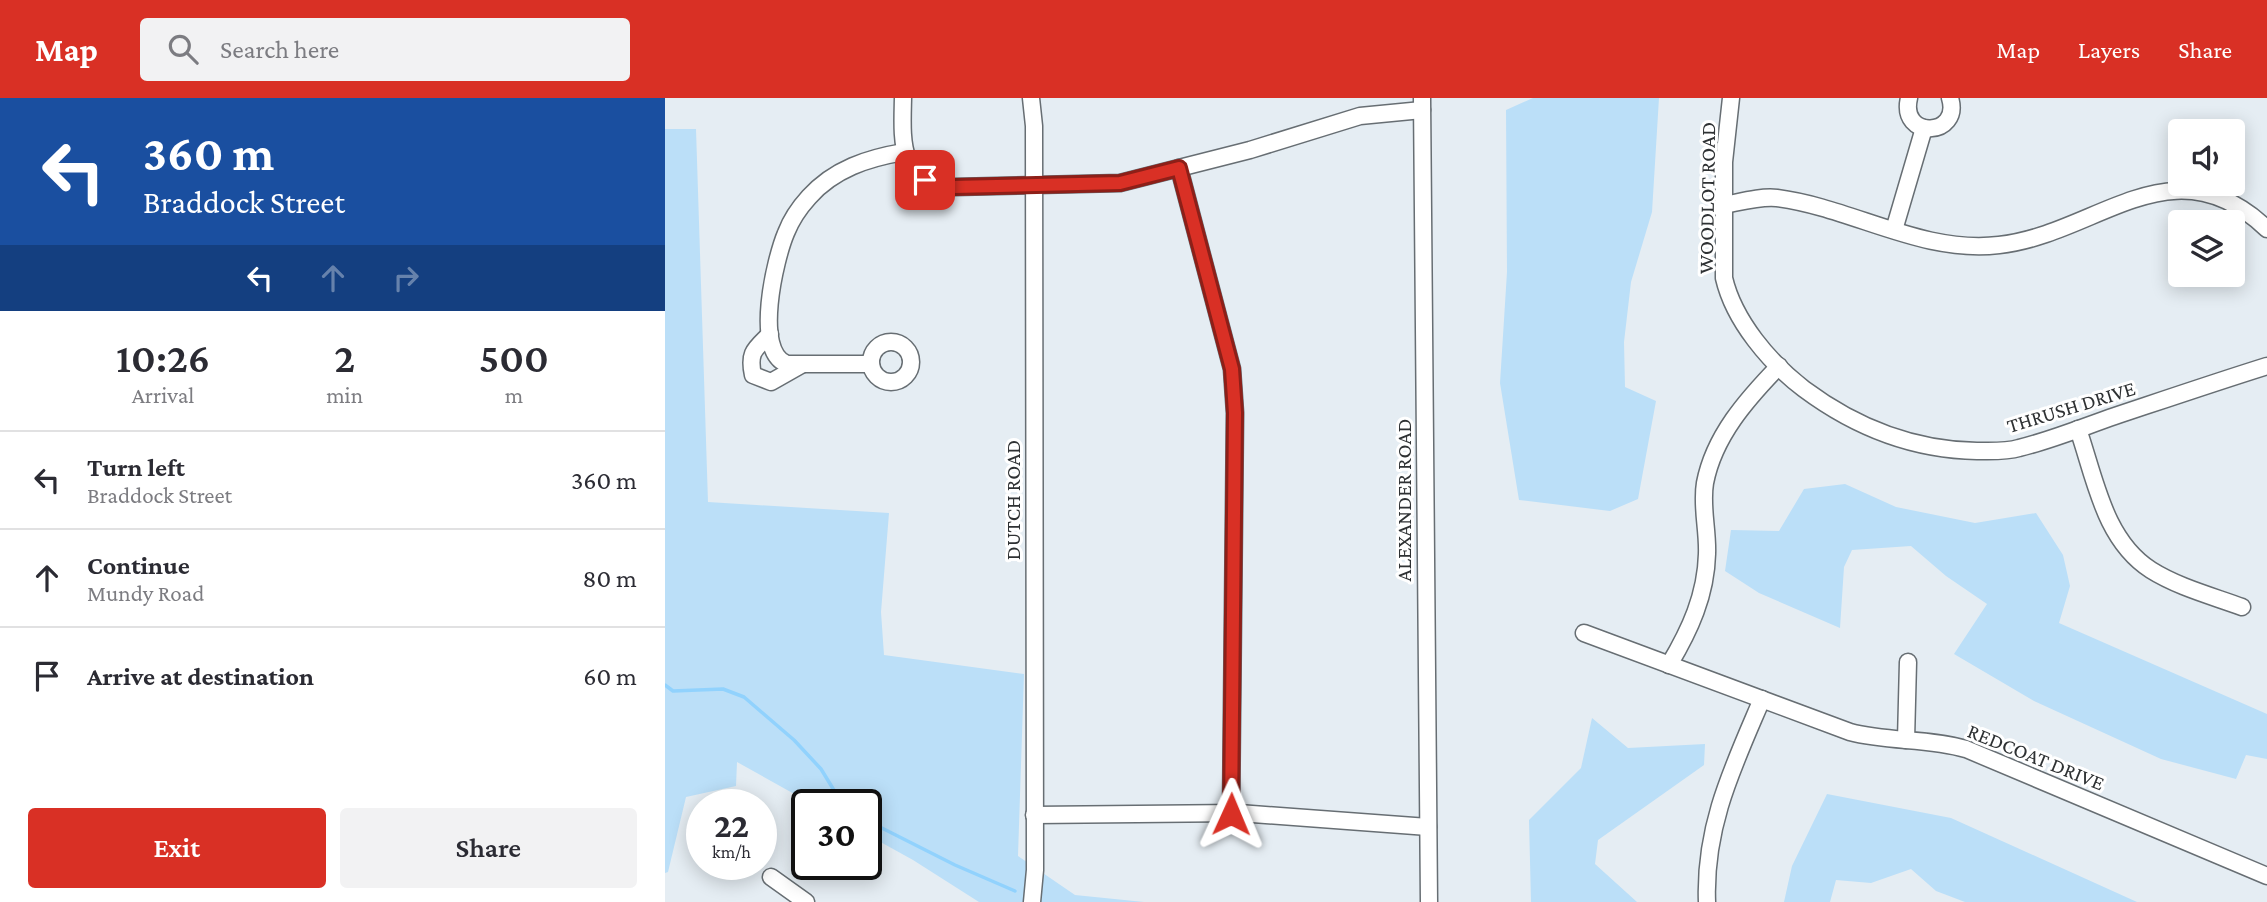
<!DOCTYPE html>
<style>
body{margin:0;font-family:"Crimson Pro",serif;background:#f2f2f3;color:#2b2b33;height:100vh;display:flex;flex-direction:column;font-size:26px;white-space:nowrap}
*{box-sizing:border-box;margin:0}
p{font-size:23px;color:#7c7c81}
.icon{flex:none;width:38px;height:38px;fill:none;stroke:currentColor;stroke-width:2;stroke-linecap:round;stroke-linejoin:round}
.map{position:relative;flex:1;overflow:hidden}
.panel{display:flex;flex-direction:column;background:#fff;width:665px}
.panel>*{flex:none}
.top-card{background:#1a4fa0;color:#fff;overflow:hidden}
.fabs{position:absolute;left:1503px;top:21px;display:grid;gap:14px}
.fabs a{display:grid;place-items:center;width:77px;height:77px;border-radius:7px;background:#fff;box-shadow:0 4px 18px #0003;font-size:35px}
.speed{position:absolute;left:21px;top:691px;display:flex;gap:14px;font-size:35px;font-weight:700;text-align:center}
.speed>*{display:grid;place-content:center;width:91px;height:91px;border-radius:50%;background:#fff;box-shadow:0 4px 18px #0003;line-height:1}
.speed small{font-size:18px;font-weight:400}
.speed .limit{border:4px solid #111;border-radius:10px;background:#fff;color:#111}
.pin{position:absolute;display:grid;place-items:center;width:60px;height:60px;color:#fff;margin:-30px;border-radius:14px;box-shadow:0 4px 10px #0006}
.me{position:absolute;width:77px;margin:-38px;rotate:1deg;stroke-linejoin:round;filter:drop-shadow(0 0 5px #0008)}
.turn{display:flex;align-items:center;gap:24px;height:147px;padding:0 28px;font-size:32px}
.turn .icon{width:91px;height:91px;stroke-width:2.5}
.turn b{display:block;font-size:49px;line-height:60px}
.lanes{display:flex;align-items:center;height:66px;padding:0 28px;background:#0003;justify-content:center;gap:35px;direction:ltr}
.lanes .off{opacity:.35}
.eta{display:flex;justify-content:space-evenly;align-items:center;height:119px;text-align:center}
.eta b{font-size:42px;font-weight:600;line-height:49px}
.cta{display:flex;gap:14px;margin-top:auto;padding:14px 28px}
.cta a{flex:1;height:80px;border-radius:7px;background:#d93025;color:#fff;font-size:28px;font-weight:600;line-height:80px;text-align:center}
.cta a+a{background:#f2f2f3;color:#2b2b33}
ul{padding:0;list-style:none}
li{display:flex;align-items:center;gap:21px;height:98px;padding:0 28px;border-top:2px solid #e1e1e2}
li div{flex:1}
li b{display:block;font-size:26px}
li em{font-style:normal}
header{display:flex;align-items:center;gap:42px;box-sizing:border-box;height:98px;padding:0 35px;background:#d93025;color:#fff}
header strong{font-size:33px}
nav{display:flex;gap:38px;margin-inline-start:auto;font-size:24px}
.search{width:490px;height:63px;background:#f2f2f3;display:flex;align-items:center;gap:18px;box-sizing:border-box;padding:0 24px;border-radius:7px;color:#7c7c81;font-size:26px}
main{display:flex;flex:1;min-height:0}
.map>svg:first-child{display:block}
</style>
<header>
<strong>Map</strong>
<div class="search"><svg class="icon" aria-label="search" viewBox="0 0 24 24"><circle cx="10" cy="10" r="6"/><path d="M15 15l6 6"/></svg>Search here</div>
<nav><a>Map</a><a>Layers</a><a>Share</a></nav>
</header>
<main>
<section class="panel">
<div class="top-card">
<div class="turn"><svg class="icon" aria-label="left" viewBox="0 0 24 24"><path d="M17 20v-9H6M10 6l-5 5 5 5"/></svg><div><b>360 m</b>Braddock Street</div></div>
<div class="lanes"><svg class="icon" aria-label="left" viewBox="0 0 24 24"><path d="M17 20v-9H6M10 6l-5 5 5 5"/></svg><svg class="icon off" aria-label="ahead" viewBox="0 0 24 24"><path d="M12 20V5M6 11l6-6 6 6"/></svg><svg class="icon off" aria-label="right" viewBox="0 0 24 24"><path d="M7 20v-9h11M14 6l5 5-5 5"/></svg></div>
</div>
<div class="eta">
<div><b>10:26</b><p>Arrival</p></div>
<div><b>2</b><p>min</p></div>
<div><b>500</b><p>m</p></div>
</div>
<ul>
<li><svg class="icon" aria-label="left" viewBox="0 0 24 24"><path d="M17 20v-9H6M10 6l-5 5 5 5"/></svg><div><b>Turn left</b><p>Braddock Street</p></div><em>360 m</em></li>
<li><svg class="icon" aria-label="ahead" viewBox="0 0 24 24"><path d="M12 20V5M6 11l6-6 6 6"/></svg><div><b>Continue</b><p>Mundy Road</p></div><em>80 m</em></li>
<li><svg class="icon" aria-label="arrive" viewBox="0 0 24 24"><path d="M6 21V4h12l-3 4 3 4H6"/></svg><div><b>Arrive at destination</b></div><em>60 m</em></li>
</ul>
<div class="cta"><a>Exit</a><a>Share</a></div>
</section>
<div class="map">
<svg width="1602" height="804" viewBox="0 0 1602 804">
<rect width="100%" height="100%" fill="#e5edf3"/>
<g fill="#bbdff8">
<path d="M868,0H994L987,114L966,184L959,244L960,289L991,303L973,401L945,413L854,402L835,285L842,174L841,12Z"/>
<path d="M0,31H31L43,404L224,415L216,514L219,557L359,576L353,758L410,797L479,804H314L248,762L201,736V707H149L72,664L71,688L21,699L3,774L0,775Z"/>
<path d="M1180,386L1231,409L1310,425L1371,415L1398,457L1405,488L1394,525L1602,616V661L1581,657L1571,681L1496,661L1369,603L1289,556L1322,506L1281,478L1246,448L1187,452L1179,469L1175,530L1094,495L1060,473L1066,432L1114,433L1139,391Z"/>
<path d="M927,620L963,650L1040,646L1039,667L933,742L930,766L972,804H866L864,722L916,670Z"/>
<path d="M1162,696L1286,720L1472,804H1300L1271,793L1246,771L1206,785L1171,782L1165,804H1119L1127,768Z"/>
</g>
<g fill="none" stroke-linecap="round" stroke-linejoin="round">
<g stroke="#91d2fd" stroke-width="3.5">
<path d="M0,587L8,593L58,591L79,599L129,642L156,671L178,707"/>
<path d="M201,722L290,767L350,793"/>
</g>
<g stroke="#676e73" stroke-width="19">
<g id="minor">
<path d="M238,0C237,42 233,87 289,89L455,85L585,52L695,18L757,12"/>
<path d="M366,0L369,28L370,772L367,804"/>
<path d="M757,0L764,804"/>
<path d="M1066,0L1059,64V180C1069,223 1105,265 1139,291C1190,329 1248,352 1312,353C1325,353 1341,354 1354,350C1387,342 1418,329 1450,318C1501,301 1551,284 1602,268"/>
<path d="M1244,0C1234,42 1297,39 1285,0"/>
<path d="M514,70L567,271L570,315L566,716"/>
<path d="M1059,107C1075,104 1096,98 1112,100C1188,110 1256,156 1334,147C1433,136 1507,41 1602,131"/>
<path d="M1229,132L1259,30"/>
<path d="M105,236C90,251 83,254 88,277L106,284L136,267"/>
<circle cx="226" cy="264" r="20"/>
<path d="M205,266H122C88,254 110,161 121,135C126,122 134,110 144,99C169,71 203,60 239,54"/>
<path d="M1413,331C1430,380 1439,442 1486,472C1513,489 1547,498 1577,509"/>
<path d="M919,535L1185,634C1223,644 1263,640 1301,651L1602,778"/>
<path d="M1004,567C1025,532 1041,497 1042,456C1043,432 1036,408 1040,385C1049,338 1082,301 1114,268"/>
<path d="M1241,642L1243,564"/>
<path d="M369,717L574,715L763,729"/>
<path d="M106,779L141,804"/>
<path d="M1042,804C1039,728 1068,669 1097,601"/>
</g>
</g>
<use href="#minor" stroke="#fff" stroke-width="16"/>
</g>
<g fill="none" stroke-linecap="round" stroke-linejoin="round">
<g stroke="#8d1f18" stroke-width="18">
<path id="route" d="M260,82L269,86L289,89L455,85L514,70L567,271L570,315L566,716"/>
</g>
<use href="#route" stroke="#d93025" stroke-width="12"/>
</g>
<g text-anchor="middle" stroke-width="6" stroke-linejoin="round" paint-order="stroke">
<g font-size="21" fill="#2e3133" stroke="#fff">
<text transform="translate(1042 100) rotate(-89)" y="7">WOODLOT ROAD</text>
<text transform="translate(1406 309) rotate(-17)" y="7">THRUSH DRIVE</text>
<text transform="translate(348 402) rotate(-90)" y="7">DUTCH ROAD</text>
<text transform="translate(739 402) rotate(-90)" y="7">ALEXANDER ROAD</text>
<text transform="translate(1371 659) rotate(22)" y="7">REDCOAT DRIVE</text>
</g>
</g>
</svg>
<div class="fabs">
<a><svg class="icon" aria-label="sound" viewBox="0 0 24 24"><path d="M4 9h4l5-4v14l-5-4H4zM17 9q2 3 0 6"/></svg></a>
<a><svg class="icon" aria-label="layers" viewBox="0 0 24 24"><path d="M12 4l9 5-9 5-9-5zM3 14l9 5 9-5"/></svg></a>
</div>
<div class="speed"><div>22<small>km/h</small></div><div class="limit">30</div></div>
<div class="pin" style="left:260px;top:82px;background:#d93025"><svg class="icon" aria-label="arrive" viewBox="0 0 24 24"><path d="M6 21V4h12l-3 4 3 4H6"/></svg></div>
<svg class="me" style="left:566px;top:716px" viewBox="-20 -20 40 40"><path d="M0-17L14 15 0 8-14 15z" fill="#d93025" stroke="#fff" stroke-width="4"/></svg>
</div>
</main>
